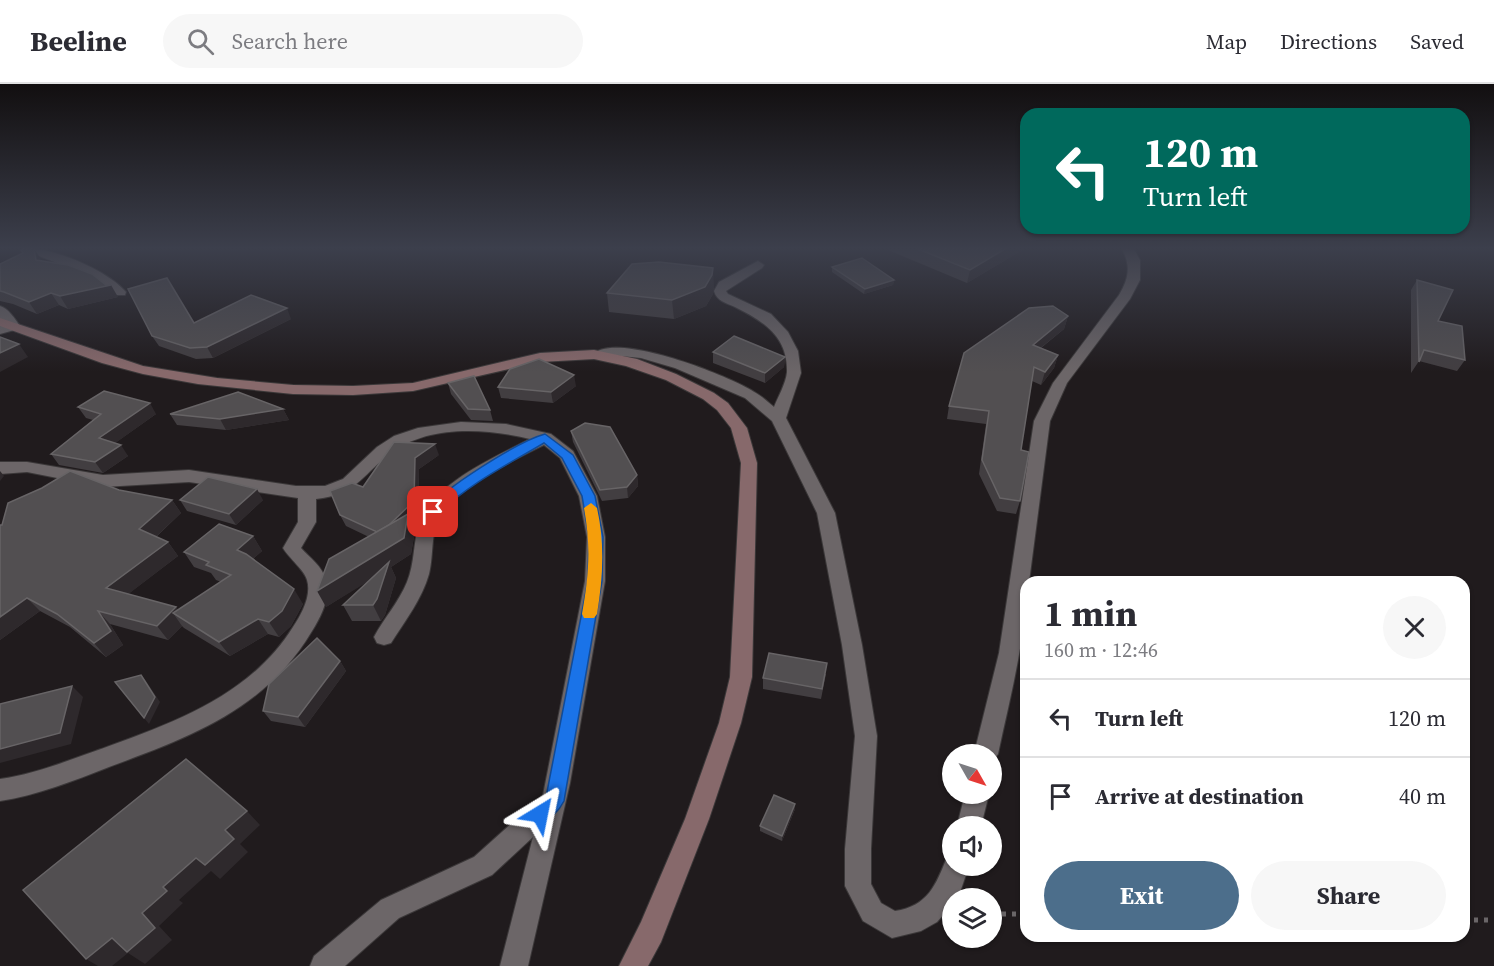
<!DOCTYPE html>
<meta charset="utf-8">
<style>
body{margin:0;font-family:"Source Serif 4",serif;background:#f7f7f7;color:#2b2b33;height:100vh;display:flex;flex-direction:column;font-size:22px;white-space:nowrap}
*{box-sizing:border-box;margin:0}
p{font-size:20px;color:#7c7c81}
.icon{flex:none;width:33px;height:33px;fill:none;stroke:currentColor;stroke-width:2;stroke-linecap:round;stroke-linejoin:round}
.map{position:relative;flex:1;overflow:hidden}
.panel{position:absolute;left:1020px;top:492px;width:450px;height:366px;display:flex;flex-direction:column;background:#fff;border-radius:18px;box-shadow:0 2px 4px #0004}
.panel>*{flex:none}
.top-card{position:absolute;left:1020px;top:24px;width:450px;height:126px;border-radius:18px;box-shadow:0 2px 4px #0004;background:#00695c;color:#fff;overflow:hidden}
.needle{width:39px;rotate:129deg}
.controls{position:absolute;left:942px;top:660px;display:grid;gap:12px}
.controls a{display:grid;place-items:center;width:60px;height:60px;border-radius:50%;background:#fff;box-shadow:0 2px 4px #0004;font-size:30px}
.pin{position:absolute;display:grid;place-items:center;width:51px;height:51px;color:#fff;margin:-26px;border-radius:12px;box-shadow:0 3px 9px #0006}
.me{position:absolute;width:66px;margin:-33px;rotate:35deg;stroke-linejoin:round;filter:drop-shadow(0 0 4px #0008)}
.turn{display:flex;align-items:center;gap:21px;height:126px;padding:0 24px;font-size:27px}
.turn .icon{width:78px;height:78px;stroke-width:2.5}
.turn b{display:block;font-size:42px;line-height:51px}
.round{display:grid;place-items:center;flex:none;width:63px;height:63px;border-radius:32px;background:#f7f7f7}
.overview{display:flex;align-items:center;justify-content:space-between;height:102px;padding:0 24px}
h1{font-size:36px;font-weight:700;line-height:45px}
.primary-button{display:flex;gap:12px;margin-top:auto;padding:12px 24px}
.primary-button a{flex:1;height:69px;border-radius:36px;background:#4c6e8b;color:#fff;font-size:24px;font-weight:700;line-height:69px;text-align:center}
.primary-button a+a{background:#f7f7f7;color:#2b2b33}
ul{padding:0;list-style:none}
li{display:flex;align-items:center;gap:18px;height:78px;padding:0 24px;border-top:2px solid #e1e1e2}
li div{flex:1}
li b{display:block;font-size:22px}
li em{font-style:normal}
header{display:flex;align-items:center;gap:36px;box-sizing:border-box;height:84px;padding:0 30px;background:#fff;border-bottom:2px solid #e1e1e2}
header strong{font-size:28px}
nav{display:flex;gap:33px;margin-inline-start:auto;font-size:21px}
.search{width:420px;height:54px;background:#f7f7f7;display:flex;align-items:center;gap:15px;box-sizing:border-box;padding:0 21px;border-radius:33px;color:#7c7c81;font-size:22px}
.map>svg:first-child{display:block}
</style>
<header>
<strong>Beeline</strong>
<div class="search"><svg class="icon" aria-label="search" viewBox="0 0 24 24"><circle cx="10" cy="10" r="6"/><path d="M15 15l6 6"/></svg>Search here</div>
<nav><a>Map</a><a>Directions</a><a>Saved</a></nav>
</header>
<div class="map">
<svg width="1494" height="882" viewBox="0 0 1494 882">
<rect width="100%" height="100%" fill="#201b1d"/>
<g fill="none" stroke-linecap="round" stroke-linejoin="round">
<g stroke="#3b3839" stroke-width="2">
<g id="minor">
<path d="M30,165C57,165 108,187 126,208L125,211H115L88,191L31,169Z"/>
<path d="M1122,165H1134L1140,176V196L1130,215L1067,299L1050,337L1029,498H1026C1026,556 1010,613 998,670L992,678V670H974L999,569L1034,337L1053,299L1119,211C1129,194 1131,182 1122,165Z"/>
<path d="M758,177L764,181L762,184L726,207L728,210L771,230L788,248L798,267L801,289L786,334L835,429L862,561L877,652L871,765V800L881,819L895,827C928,822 936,801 947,773L952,771V782H969L958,814H952V821L937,838L921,847L892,854L863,837L845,802V765L855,652L842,561L817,429L772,337L745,314L675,284L641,274L611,271L599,275L592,271C614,246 731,292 756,309C763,313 768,318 774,323C778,313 786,299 787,288C788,252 763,237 735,223C726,219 717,217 714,207L719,198Z"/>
<path d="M0,222C8,224 15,235 20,242L18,245L0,250V242L4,240L0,235Z"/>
<path d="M461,338L506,340L551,350L573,367L597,412L605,453V497L570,699L528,882H500L533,753L492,791L399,834L345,882H310L314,872L381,816L474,773L543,711L585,497L587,453L579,412L560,374L544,361C512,377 460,401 441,431C430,448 434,471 429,490C422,515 405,537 391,559L384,561L377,559L374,553C384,534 399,518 407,498C415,479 413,459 419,440C432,400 495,373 530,355C485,344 427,340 388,371C361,393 355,411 316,415V438L301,464C310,474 322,482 326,496C331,512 321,533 312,547C265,626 190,653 109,683C73,697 38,711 0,717V695C35,690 67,677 101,665C173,639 250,612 293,543C301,531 312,512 307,496C305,487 289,474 283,464L298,438V414L189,398L103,403L27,388L0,390V378H27L103,391L189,386L296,402H325L343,395L377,363L394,352L418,344Z"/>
<path d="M965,710H989L981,742H957Z"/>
</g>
</g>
<g stroke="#3b3839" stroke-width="2">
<path id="secondary" d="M0,234L143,282L217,294L293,301L353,302L413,299L540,269L594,266L637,275L676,290L714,309L728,319L747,344L757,379L752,593L741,639L709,735L661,858L648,882H619L641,838L685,735L719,639L730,593L741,379L731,344L717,326L703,315L666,296L626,282L594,275L540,278L413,307L353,311L293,310L198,300L143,290L102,279L0,242Z"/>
</g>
<g stroke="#6a6668" stroke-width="5" stroke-dasharray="4 6" stroke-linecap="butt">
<path d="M992,830H1026"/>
<path d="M1464,836H1494"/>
</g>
<use href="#minor" fill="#6c6668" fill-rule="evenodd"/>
<use href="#secondary" fill="#87696b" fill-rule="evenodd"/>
</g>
<g fill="#423e41">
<path d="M21,165H34L41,176L118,213L68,225L59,221L37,230L13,220L0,217V180L23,169Z"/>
<path d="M888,165H1024L967,199L888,166Z"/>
<path d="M832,183L894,196L893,201L864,210L832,188Z"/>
<path d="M1417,196L1438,237L1465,276L1457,287L1419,277L1411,289V206Z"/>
<path d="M714,203L713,210L706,222L674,235L609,228L607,209Z"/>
<path d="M1068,232L1064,245L1041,264L1058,271L1054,284L1041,301L1032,297L1021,366L1020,417L1016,430L997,427L979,390L986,340L947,335L949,322Z"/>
<path d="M291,235L213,274L196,275L159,262L152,252L194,239Z"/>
<path d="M713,268L785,273L784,283L765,299L713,279Z"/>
<path d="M448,299L490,326L493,337L471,336L451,310Z"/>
<path d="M576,302L553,319L501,314L498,303Z"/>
<path d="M78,323L156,330L115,359L128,372L103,389L59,381L51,370L93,336L86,334Z"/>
<path d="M283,325L289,336L226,346L177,341L170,330Z"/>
<path d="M571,347L637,391L638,402L628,414L602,417L573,358Z"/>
<path d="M439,371L419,385L418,428L411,436L415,447L411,470L391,483L396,494L385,531L381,537H352L343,521L369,496L326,523L369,453L346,442L340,431L363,403Z"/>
<path d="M119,406L172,416L181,429L156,453L168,458L178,472L128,510L176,523L178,526L221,498L216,496L211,489L194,483L184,468L253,452L262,467L253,475L303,520L291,542L279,553L268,550L230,572L184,544L182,542L168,556L110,540L123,561L106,573L70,543L40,527L0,556L2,441Z"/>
<path d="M180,416H263L236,441L187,427Z"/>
<path d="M340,577L346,587L305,643L271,637L263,627Z"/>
<path d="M826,590L821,615L763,605V594Z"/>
<path d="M795,725L782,757L760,747V742Z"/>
</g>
<g fill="#2e292c">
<path d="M34,165L41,175L44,187L36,176Z"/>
<path d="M230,165H249L231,167Z"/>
<path d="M1005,165H1024L967,199L970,186Z"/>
<path d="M713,184L714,203L713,210L706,222L674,235L672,216Z"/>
<path d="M894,196L893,201L864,210L865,205Z"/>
<path d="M111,201L118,213L68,225L60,212Z"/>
<path d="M51,209L59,221L37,230L29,218Z"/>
<path d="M287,224L291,235L213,274L207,263Z"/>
<path d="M1068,232L1064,245L1029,273L1033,261Z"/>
<path d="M19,260L28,273L0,288V269Z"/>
<path d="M1058,271L1054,284L1041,301L1045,288Z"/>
<path d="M785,273L784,283L765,299V289Z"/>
<path d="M574,291L576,302L553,319L551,308Z"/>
<path d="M150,319L156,330L107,365L99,354Z"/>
<path d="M283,325L289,336L226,346L220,335Z"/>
<path d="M435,360L439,371L419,385L418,428L411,436L415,447L411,470L391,483L396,494L385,531L381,537L373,521L387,486L326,523L317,507L380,450L415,374Z"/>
<path d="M121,361L128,372L103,389L95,378Z"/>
<path d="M0,387L4,392L0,397Z"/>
<path d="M637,391L638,402L628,414L627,403Z"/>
<path d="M257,405L263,416L236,441L229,430Z"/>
<path d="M172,416L181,429L149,459L139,445Z"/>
<path d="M253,452L262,467L246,481L237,466Z"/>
<path d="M168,458L178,472L118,518L106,504Z"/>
<path d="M294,505L303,520L291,542L279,553L269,538Z"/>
<path d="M27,514L40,527L0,556V533Z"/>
<path d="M176,523L187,537L173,529L182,542L168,556L157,542Z"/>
<path d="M98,527L110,540L123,561L106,573L94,559Z"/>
<path d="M258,535L268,550L230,572L219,558Z"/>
<path d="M340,577L346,587L305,643L298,633Z"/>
<path d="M141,591L146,597L160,618L149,640L144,634Z"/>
<path d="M72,602L83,613L71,660L0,679V665Z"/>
<path d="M795,720V725L782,757V752Z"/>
<path d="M247,727L260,741L240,760L248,768L220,795L211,787L179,816L183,819L159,842L172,856L145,880L128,869L112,882H98L86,875L142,829L163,803Z"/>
</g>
<g fill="#524f51" stroke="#676466" stroke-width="1.5">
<path d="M23,165H34L36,176L68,181L92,190L106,201H111L60,212L51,209L29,218L4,208L0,207V180L23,169L21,166Z"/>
<path d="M918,165H1005L970,186Z"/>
<path d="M862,174L894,196L865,205L832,183Z"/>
<path d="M659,178L713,184L712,191L705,203L672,216L607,209L632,180Z"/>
<path d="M167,194L194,239L251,211L287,224L207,263L190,264L152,252L128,205Z"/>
<path d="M1417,196L1453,206L1438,237L1462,242L1465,276L1424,266L1419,278Z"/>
<path d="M1053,222L1068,232L1033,261L1058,271L1045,288L1034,283L1021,366L1029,368L1020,417L1000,414L982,376L989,327L949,322L964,269L1029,224Z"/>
<path d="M734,252L785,273L765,289L713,268Z"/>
<path d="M0,253L19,260L0,269Z"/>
<path d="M539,275L574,291L551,308L498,303L510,285Z"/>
<path d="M474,292L490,326L468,325L448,299Z"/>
<path d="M104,307L150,319L99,354L121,361L95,378L51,370L101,330L78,323Z"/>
<path d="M238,308L283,325L220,335L170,330Z"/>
<path d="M585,339L610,343L637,391L627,403L600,406L571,347Z"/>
<path d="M394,358L435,360L415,374L414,417L389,441L377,448L340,431L330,407L352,399L363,403Z"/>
<path d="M70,387L119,406L172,416L139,445L168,458L106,504L176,523L157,542L98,527L111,547L94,559L57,530L27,514L0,533V441H2L8,419L42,404Z"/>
<path d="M208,393L257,405L229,430L180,416Z"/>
<path d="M408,430L404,454L317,507L329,475Z"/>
<path d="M219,440L253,452L237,466L246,470L294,505L282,527L269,538L258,535L219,558L173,529L231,491L206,481L209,478L184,468Z"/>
<path d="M389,478L377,515L373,521H343Z"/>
<path d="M317,554L340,577L298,633L263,627L269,600Z"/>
<path d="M769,569L827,579L822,605L763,594Z"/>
<path d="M141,591L155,613L144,634L115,598Z"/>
<path d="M72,602L60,649L0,665V620Z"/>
<path d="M186,675L247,727L225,746L234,755L205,781L196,774L163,803L167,807L142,829L155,844L127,868L112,854L86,875L23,806Z"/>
<path d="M774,711L795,720L782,752L760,742Z"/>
</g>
<linearGradient id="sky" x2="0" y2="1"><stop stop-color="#120f10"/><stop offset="0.57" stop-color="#3c3f4c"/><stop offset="1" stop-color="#3c3f4c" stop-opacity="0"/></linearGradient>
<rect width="1494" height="288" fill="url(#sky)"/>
<path fill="#1a73e8" stroke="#114b97" stroke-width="1.5" d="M545,350L573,371L595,412L603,453L602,497L564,717C559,727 550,735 540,739L534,736L531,730L534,724L546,713L588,497L589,453L582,412L562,374L544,359C507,381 468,400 437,431H428L426,428C440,406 519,357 545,350Z"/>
<path fill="#f59e0b" d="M591,419L597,424C605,460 603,493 597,530L594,534H584L582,530C589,492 591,462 584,424Z"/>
</svg>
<div class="controls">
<a><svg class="needle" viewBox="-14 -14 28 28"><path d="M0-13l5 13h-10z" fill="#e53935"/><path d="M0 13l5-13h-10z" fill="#7c7c81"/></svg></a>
<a><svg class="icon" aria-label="sound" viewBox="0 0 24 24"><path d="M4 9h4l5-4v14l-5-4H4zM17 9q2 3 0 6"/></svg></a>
<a><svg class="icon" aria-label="layers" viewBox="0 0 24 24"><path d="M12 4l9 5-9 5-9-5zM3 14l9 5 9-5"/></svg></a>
</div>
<div class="pin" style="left:433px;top:428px;background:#d93025"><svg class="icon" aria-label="arrive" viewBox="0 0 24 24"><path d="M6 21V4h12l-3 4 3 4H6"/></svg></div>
<svg class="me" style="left:540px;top:730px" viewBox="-20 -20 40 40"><path d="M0-17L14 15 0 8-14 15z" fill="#1a73e8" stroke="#fff" stroke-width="4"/></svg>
<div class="top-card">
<div class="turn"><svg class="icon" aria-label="left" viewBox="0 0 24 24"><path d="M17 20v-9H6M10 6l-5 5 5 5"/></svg><div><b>120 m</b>Turn left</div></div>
</div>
<section class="panel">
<div class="overview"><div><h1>1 min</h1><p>160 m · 12:46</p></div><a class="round"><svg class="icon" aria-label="close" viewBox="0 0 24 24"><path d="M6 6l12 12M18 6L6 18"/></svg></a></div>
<ul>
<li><svg class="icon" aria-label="left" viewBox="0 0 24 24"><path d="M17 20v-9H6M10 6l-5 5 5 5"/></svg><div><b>Turn left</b></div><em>120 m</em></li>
<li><svg class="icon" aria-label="arrive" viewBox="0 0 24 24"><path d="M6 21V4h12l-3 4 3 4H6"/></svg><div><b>Arrive at destination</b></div><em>40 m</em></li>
</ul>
<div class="primary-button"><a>Exit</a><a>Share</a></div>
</section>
</div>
